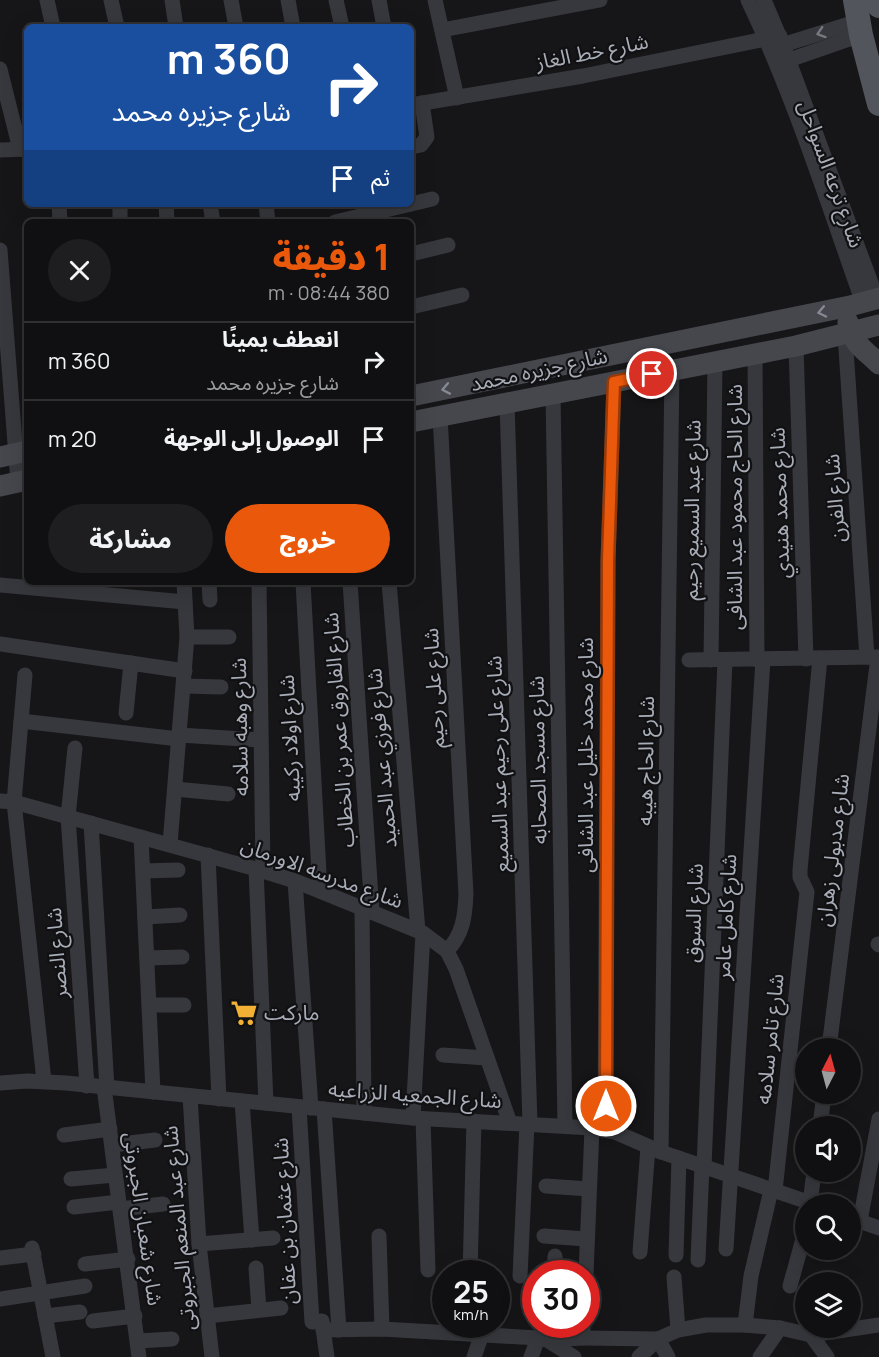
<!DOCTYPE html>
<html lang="ar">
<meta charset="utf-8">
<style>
body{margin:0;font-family:Manrope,"Noto Sans Arabic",sans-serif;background:#1e1e20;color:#f1f3f6;direction:rtl;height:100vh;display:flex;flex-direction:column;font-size:22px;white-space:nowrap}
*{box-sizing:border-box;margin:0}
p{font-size:20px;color:#9c9d9f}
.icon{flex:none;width:33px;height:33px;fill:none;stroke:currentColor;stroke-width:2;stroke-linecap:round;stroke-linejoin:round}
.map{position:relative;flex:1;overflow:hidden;direction:ltr}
.drawer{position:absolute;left:24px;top:219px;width:390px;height:366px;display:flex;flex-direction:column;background:#101012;border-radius:9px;box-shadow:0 6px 24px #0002,0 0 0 2px #303032;direction:rtl}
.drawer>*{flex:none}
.hud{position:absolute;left:24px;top:24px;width:390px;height:183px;border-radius:9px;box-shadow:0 6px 24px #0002,0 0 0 2px #303032;direction:rtl;background:#1a4fa0;color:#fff;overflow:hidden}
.needle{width:39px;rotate:6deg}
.tools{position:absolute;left:795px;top:1038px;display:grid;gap:12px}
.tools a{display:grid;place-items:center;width:66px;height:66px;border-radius:50%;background:#101012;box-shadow:0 6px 24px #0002,0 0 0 2px #303032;font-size:30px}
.speed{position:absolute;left:432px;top:1260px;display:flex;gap:12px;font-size:30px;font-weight:700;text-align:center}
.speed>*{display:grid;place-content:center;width:78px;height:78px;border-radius:50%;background:#101012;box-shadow:0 6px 24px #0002,0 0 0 2px #303032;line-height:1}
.speed small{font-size:15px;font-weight:400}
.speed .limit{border:9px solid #d22;background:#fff;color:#111}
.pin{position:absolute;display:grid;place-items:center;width:51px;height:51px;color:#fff;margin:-26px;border:3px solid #fff;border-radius:50%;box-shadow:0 2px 6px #0007}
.me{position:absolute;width:66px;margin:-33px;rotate:0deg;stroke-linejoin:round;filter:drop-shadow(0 0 4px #0008)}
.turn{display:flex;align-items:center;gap:21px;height:126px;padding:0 24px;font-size:27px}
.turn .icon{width:78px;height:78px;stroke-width:2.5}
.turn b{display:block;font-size:42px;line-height:51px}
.then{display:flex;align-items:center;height:57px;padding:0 24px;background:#0003;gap:12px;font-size:22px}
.round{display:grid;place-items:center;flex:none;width:63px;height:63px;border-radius:32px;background:#1e1e20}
.headline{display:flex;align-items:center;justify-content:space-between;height:102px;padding:0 24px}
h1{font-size:36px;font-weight:800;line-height:45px;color:#ea580c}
.cta{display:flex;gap:12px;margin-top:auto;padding:12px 24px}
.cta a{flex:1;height:69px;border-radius:36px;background:#ea580c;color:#fff;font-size:24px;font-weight:800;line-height:69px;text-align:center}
.cta a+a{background:#1e1e20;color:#f1f3f6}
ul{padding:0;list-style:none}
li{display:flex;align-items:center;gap:18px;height:78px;padding:0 24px;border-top:2px solid #303032}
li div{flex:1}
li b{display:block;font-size:22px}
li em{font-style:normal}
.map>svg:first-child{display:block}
</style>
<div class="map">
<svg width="879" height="1357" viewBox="0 0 879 1357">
<rect width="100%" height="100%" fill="#161618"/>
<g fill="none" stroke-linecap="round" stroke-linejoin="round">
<g stroke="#37383d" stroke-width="15">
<path d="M47,0L53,27"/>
<path d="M111,0L117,27"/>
<path d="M172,0L176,27"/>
<path d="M231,0L236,27"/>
<path d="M288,0L293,27"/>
<path d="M336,0L342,27"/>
<path d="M379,0L384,27"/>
<path d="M435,0L457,98"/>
<path d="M748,0C794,97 827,201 863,303"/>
<path d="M764,0L783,45L877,299"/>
<path d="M442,30L600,0"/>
<path d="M776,47L859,21"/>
<path d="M789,60L861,35"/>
<path d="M0,69L20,149"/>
<path d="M411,105L583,76L780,36"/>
<path d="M411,147L421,145L427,137L422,103"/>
<path d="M0,150L27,149"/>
<path d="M59,204L60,222"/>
<path d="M120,204V222"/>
<path d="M166,204L167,222"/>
<path d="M210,204L213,222"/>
<path d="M266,204L268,222"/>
<path d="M411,204L432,199"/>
<path d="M335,222L411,204"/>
<path d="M0,250L18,482"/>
<path d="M411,254L448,245"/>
<path d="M411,307L462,295"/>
<path d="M845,335L867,657"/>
<path d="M796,346L806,659"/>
<path d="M755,354L757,660"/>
<path d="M553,393L565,1126"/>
<path d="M507,403L530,1124"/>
<path d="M440,416L466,894C465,917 463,934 447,951"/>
<path d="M209,582L210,600"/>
<path d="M259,582L263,871"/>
<path d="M303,582L320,891"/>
<path d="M350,582L372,912"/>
<path d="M389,582L418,931"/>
<path d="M0,585L185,602"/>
<path d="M187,637H229"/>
<path d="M0,644L185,671"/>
<path d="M689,660L875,657"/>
<path d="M711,660L715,362"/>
<path d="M25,675L14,802L44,1081"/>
<path d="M184,686L221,687"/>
<path d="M126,713L131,663"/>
<path d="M21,721L179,739"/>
<path d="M179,735L261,740"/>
<path d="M75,748L68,817L87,1086"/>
<path d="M175,789L228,794"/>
<path d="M0,801L14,802L263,871L295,881L423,933L447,951L456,969L510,1123"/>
<path d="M91,823L107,1088"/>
<path d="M141,837L153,1092"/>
<path d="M170,844L187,637L184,582"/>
<path d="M208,855L219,1099"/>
<path d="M256,869L266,1103"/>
<path d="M143,871L178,870"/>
<path d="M295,881L311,1108"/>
<path d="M362,908L364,1113"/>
<path d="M145,917L180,915"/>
<path d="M878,944L879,945"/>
<path d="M147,958L182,957"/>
<path d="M149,1005H184"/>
<path d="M829,1048L878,657"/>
<path d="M443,1055L487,1058"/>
<path d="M0,1083L27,1081L66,1083L413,1118L592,1128L615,1132L661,1152L814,1204"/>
<path d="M104,1087L139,1357"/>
<path d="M190,1096L199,1244L212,1357"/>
<path d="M242,1101L252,1240"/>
<path d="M299,1107L312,1322L322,1321L327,1357"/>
<path d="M324,1109L339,1330"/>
<path d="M413,1118L423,933"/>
<path d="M423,1119L428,1270"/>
<path d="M820,1126L824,1094"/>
<path d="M605,1130L608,561L614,382"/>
<path d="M64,1135L110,1129"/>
<path d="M112,1145L155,1140"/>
<path d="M661,1152L672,370"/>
<path d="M704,1167L725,660"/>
<path d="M71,1179L115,1175"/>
<path d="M546,1186L589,1189"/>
<path d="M775,1191L807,892L800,877V870L820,658"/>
<path d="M810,1203L814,1172"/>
<path d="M74,1207L119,1202"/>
<path d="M120,1209L163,1204"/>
<path d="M850,1218L879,1228"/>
<path d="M860,1221L879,1119"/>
<path d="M379,1236L382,1329"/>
<path d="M544,1236L587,1239"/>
<path d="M199,1244L273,1238"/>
<path d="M32,1248L53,1357"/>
<path d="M726,1249L763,660"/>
<path d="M640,1252L648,1147"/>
<path d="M676,1255L679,1158"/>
<path d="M0,1258L34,1254"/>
<path d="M698,1260L702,1166"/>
<path d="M85,1264L128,1259"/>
<path d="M256,1268L259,1310"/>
<path d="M470,1274L474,1121"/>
<path d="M555,1274V1256"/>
<path d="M586,1274L592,1128"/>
<path d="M520,1276L527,1124"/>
<path d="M674,1277L678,1330"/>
<path d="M790,1286L806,1228"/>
<path d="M0,1299L85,1286"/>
<path d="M45,1316L80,1312"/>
<path d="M207,1316L281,1308"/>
<path d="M93,1321L135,1316"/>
<path d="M745,1325L751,1276L771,1190"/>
<path d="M323,1330L382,1329L538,1338L547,1340L574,1357"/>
<path d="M811,1335L827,1357"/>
<path d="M583,1338L658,1339L668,1357"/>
<path d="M547,1340L583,1338V1324"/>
<path d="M138,1341L172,1339"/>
<path d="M474,1357L482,1334"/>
<path d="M531,1357L538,1338"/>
<path d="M639,1357L658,1339L678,1330L706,1325H745L780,1328L811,1335L879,1325"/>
<path d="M760,1357L780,1328"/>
</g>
<g stroke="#45474d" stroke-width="21">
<path d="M848,322C853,345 864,349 879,364"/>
<path d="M411,396L850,306L879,298"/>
<path d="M411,422L796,346L879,325"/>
<path d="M0,457L27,451"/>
<path d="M0,486L27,480"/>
</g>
<g stroke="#53555c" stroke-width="24">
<path d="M855,0L861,35L879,104"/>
<path d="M878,0L879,6"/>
</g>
</g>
<defs><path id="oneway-chevron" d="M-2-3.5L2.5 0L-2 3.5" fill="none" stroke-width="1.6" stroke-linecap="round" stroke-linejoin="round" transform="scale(1.5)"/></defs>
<use stroke="#757881" href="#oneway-chevron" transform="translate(821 33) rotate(162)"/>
<g stroke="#858993">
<use href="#oneway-chevron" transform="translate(822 312) rotate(168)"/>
<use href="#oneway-chevron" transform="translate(446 389) rotate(169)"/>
</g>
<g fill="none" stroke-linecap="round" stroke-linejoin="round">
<g stroke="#983908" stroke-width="15">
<path id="route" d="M606,1106L608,561L614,382L652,374"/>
</g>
<use href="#route" stroke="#ea580c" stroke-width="10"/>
</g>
<defs>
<g id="supermarket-bare" transform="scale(2.07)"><path d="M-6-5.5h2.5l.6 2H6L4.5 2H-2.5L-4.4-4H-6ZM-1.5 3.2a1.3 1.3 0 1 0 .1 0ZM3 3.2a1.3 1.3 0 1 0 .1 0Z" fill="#f2b134" stroke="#111113" stroke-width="2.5" paint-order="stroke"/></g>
</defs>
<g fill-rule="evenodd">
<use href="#supermarket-bare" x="244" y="1013"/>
</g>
<g text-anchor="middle" stroke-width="4.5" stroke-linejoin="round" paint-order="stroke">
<g font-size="21" fill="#a8adb8" stroke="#111113">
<text transform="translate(592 52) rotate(-11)" y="7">شارع خط الغاز</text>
<text transform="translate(831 174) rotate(70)" y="7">شارع ترعه السواحل</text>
<text transform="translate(539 370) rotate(-12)" y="7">شارع جزيره محمد</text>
<text transform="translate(835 498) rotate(-94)" y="7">شارع الفرن</text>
<text transform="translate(780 503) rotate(-92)" y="7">شارع محمد هنيدي</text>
<text transform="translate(735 507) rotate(-90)" y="7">شارع الحاج محمود عبد الشافى</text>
<text transform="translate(692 510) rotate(-89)" y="7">شارع عبد السميع رحيم</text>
<text transform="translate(434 688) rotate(-93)" y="7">شارع على رحيم</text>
<text transform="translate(240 727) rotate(-91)" y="7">شارع وهبه سلامه</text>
<text transform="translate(339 730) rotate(-94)" y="7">شارع الفاروق عمر بن الخطاب</text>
<text transform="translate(290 738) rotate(-93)" y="7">شارع اولاد ركيبه</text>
<text transform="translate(586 755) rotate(-90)" y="7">شارع محمد خليل عبد الشافى</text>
<text transform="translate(382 758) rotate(-95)" y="7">شارع فوزي عبد الحميد</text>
<text transform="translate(538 760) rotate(-91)" y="7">شارع مسجد الصحابه</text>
<text transform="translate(646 761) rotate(-89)" y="7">شارع الحاج هيبه</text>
<text transform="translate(498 764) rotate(-92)" y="7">شارع على رحيم عبد السميع</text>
<text transform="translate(833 850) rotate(-83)" y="7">شارع مدبولى زهران</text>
<text transform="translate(322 873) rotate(20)" y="7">شارع مدرسه الاورمان</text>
<text transform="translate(694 913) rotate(-88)" y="7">شارع السوق</text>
<text transform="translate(726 917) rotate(-87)" y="7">شارع كامل عامر</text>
<text transform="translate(57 953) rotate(-94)" y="7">شارع النصر</text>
<text transform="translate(770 1039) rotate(-84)" y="7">شارع تامر سلامه</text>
<text transform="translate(415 1095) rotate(4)" y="7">شارع الجمعيه الزراعيه</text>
<text transform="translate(143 1219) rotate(82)" y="7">شارع شعبان الجبروتى</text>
<text transform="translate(285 1221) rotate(-93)" y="7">شارع عثمان بن عفان</text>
<text transform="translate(179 1228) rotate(-95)" y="7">شارع عبد المنعم الجبروتى</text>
</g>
<g font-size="21" fill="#a8adb8" stroke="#111113" text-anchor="start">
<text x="264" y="1020">ماركت</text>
</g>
</g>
</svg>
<div class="tools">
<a><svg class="needle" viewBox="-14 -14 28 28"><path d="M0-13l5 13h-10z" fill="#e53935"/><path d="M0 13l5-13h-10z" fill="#9c9d9f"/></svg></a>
<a><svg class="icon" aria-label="sound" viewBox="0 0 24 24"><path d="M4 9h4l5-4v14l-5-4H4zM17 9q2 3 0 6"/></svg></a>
<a><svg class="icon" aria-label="search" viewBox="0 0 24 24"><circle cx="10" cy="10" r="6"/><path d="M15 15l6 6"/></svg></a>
<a><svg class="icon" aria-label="layers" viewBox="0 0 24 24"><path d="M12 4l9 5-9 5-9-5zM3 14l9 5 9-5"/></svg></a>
</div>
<div class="speed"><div>25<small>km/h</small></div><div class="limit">30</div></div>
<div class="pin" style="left:652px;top:374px;background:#d93025"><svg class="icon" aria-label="arrive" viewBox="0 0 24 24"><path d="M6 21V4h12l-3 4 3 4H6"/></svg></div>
<svg class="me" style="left:606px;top:1106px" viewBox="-20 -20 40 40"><circle r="17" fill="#ea580c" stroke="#fff" stroke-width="3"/><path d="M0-11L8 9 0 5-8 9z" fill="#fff"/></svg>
<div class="hud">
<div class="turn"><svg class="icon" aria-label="right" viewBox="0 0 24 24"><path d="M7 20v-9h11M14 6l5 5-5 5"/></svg><div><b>360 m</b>شارع جزيره محمد</div></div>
<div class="then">ثم<svg class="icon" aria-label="arrive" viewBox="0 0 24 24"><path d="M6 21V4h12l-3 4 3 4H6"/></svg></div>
</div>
<section class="drawer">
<div class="headline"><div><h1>1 دقيقة</h1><p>380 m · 08:44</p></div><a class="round"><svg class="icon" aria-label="close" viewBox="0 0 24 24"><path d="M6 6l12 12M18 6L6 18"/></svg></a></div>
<ul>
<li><svg class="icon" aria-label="right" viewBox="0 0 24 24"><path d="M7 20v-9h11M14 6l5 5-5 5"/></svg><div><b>انعطف يمينًا</b><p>شارع جزيره محمد</p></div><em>360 m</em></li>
<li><svg class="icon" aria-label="arrive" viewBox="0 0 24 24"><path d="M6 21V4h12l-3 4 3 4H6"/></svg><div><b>الوصول إلى الوجهة</b></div><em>20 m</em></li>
</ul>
<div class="cta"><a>خروج</a><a>مشاركة</a></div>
</section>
</div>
